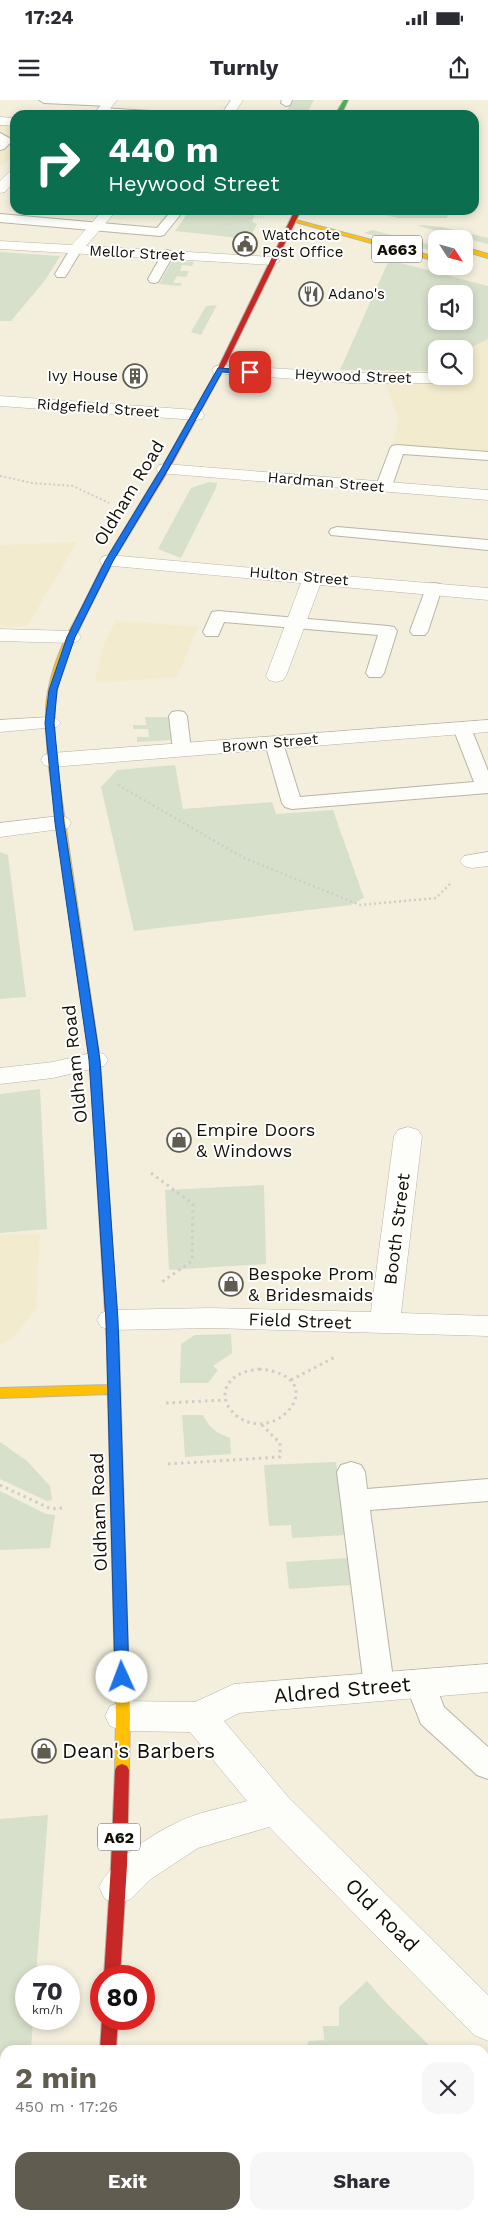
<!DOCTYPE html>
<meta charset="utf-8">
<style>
body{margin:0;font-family:"Work Sans",sans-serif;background:#f7f7f7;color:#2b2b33;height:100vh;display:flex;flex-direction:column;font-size:19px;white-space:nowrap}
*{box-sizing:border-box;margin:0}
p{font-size:16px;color:#7c7c81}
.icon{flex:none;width:28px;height:28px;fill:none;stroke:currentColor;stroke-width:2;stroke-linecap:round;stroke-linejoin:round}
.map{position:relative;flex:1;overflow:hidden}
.sheet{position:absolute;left:0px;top:1945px;width:489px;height:175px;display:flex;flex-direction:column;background:#fff;border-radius:15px 15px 0 0;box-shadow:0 2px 8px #0003}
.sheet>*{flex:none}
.guide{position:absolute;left:10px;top:10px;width:469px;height:105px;border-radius:15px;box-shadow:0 2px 8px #0003;background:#0b6e4f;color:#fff;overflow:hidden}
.needle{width:32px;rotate:126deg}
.tools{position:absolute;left:428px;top:130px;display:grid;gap:10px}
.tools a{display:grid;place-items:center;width:45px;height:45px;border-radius:10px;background:#fff;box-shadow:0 2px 8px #0003;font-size:25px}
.speed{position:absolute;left:15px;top:1865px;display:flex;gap:10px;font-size:25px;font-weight:700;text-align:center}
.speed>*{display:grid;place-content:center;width:65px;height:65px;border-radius:50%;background:#fff;box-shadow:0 2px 8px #0003;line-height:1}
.speed small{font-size:12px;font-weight:400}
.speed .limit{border:8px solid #d22;background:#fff;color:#111}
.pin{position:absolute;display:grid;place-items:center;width:42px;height:42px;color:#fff;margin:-21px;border-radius:10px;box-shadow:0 2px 8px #0006}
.me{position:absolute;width:55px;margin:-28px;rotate:358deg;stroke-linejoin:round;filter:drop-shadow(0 0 4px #0008)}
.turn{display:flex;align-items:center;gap:18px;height:105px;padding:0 15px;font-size:22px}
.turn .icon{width:65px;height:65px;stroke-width:2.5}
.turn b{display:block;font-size:35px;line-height:42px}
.round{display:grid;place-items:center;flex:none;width:52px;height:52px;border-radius:15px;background:#f7f7f7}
.overview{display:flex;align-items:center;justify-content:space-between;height:85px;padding:0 15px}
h1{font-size:30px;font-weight:700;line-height:38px;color:#605d50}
.primary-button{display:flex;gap:10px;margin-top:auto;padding:10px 15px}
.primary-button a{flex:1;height:58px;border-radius:15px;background:#605d50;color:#fff;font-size:20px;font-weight:700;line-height:58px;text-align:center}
.primary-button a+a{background:#f7f7f7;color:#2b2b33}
.status{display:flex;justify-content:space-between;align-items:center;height:35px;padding:0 25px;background:#fff;direction:ltr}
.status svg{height:14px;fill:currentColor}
header{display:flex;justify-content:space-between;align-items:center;height:65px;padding:0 15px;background:#fff;font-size:22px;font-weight:700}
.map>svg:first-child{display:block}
</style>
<div class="status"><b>17:24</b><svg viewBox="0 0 49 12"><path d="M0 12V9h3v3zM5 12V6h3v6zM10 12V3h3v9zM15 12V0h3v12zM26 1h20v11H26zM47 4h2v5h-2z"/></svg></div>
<header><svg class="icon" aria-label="menu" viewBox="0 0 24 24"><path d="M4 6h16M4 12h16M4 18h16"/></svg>Turnly<svg class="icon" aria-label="share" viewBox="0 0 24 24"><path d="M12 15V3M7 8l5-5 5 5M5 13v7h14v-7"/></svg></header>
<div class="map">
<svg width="488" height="2120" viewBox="0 0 488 2120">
<rect width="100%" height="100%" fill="#f4efdd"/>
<g fill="#f3ebcd">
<path d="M0,24L15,25V55L0,68Z"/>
<path d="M488,239V355L391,346L399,321L380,271H436V276H464V251Z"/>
<path d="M77,442L27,526L0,527V445Z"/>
<path d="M116,520L198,527L177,577L96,583V575L104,544Z"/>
<path d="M40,1134L36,1208L13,1238L0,1244V1135Z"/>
</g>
<g fill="#d7e0ca" fill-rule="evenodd">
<path d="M293,0H314L306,15H284Z"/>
<path d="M190,110L255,113L252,122L257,124L249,139L175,131Z"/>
<path d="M363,110H449L447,118H398Z"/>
<path d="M422,125L442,127L488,138V144L418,126Z"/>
<path d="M372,130L436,146V152L364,133Z"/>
<path d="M0,152L60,156L46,179L11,221H0Z"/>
<path d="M389,160L488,186V239L464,251V249H436V271L340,270ZM436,194H464V221H436Z"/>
<path d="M172,161L194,162L192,166L182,165L180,171H189L186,177L177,176L173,183H182L180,186L159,184Z"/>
<path d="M217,205L201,235L191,232L206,206Z"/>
<path d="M209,382L217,383L216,388L181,458L158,449L191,388Z"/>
<path d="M145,617H170L174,640L137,642V637H149L148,629H133V625H146Z"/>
<path d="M175,665L183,709L272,702L276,714L333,710L364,798L351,805L134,831L101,687L117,670Z"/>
<path d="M0,752L8,755L26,897L0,899Z"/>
<path d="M40,989L47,1129L0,1133V994Z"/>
<path d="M264,1085L266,1164L169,1170L165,1090Z"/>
<path d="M231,1234L232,1253L213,1266L218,1270L208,1283H180L181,1244L195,1235Z"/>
<path d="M182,1315H203C209,1328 217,1333 230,1338L231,1354L185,1357Z"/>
<path d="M0,1342L27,1361L50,1386L52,1400L47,1401L0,1379Z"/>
<path d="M336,1362L346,1435L292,1438L291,1425L269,1426L264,1365Z"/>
<path d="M0,1391L46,1414L55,1415L50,1448L0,1450Z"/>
<path d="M348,1458L351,1485L289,1489L286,1462Z"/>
<path d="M48,1715L36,1876H26V1919H33L31,1950H5V1972H0V1719Z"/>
<path d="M367,1881L388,1905L434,1950H307L308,1941L324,1940L323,1926H339V1907Z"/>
<path d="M484,1999L488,2003V2120H173V2115H484Z"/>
</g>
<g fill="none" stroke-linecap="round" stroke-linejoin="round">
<g stroke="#b8b4a6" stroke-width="2">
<g id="lane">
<path d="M39,0H110L114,3L109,6L44,3Z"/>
<path d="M282,0H292L290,5L286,6L281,3Z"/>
<path d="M102,8L166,12L171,15L98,13L97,11Z"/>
<path d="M0,33L13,40L4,49L0,50Z"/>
<path d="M172,110H184L164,135L160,136L0,122V114L157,128Z"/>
<path d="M76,145L82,149L67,174L65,177H57L55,174L72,146Z"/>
<path d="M168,150L174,154L158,182L154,183L150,182L148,179L164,151Z"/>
<path d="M397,345L488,352V360L403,354L392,386L389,389H379L376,386L390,349L392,346Z"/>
<path d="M337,427L488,440V450L331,435L329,432L331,429Z"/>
<path d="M434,483L440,484L442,488L428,531L425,535H413L410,531L426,488L428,484Z"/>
<path d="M218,511L388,526L394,527L397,531L384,573L381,577H369L366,573L378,535L224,522L218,536H206L203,532L212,512Z"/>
<path d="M178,611L184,612L187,616L191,650L189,654L182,656L175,654L173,650L169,616L172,612Z"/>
<path d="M462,623L468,624L471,628L488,671V693L292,709L285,707L282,703L265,643L267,639L274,637L281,639L283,643L300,697L474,682L453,628L456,624Z"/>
<path d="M351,1362L361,1365L365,1372L367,1389L488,1379V1401L370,1410L394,1586L390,1595L379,1598L368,1595L364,1586L337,1372L341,1365Z"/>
<path d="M420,1571L431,1574L444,1607L488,1647V1679L477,1675L421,1624L405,1583L409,1574Z"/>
<rect x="0" y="1966" width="5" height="34"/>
</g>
</g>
<g stroke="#b8b4a6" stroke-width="1">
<g id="street">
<path d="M105,0H117L105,15H93Z"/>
<path d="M231,0H243L233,15H221Z"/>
<path d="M0,17L15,18V26L0,25Z"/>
<path d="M15,70V81L5,92L0,93V81L10,71Z"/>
<path d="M103,110H117L86,146L273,157L280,161L273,165L0,149V141L72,145Z"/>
<path d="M220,265L350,273H436V276H462L463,278L461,281L455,283H350L214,273L212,270L214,267Z"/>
<path d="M0,296L196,310L202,311L204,315L202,319L196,320L0,306Z"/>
<path d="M165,364L488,390V400L159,373L156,369L159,365Z"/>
<path d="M109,455L308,473L313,471L320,474L488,488V500L320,485L286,576L283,580L276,582L269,580L266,576L301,483L102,465L100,461L102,457Z"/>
<path d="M0,529L71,531L78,533L81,537L78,541L71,543L0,541Z"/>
<path d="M50,617L57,619L61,623L57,627L0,632V620Z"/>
<path d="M488,620V632L52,667L44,665L41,660L44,655L52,653Z"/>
<path d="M60,716L68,718L71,723L68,728L0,737V723Z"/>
<path d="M488,752V766L472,768L464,766L460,761L464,756Z"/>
<path d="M95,952L104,954L108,960L104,966L53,978L0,984V968L53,962Z"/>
<path d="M408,1027L418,1030L422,1036L401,1213L488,1216V1236L211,1228L112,1230L101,1227L97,1220L101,1213L112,1210L211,1208L371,1212L394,1036L398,1030Z"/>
<path d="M488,1564V1592L239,1613L224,1621L289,1698L488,1895V1941L474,1935L269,1727L198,1748L151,1779L131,1799L118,1804L105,1799L99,1787C111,1762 149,1736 174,1724C196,1712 224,1708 247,1701L190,1632L123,1631L110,1626L105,1616L110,1606L123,1601L195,1602L234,1584Z"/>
</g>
</g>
<g stroke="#b8b4a6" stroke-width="2">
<g id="fast">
<path d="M344,0H348L341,15H335Z"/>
<rect x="86" y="2115" width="18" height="5"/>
</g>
</g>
<g stroke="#b8b4a6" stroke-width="2">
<g id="slow">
<path d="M292,119L436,157V161L292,121Z"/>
<path d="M464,147L488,154V158L464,151Z"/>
<path d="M77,517L84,519C72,544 59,571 56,598C53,619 55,640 56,660L92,906L87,909L82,906L48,660C47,639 44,618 47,598C51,571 63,541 77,517Z"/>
<path d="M113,1241L117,1242L119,1245L130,1616L129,1670L127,1674L122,1676L117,1674L115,1670L116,1616L108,1294L0,1298V1288L108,1285L107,1245L109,1242Z"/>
</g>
</g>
<g stroke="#b8b4a6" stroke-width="2">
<g id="jam">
<path d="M295,110H301L223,270L169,369L113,461L84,519L77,521L76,519L105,461L161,369L217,270Z"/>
<path d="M87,903L92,906L100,960L119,1245L117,1248H109L107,1245L90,960L82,906Z"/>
<path d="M122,1664L127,1666L129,1670L127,1765L120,1876H104L111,1765L115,1670L117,1666Z"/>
<path d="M102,1919H118L116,1950H100Z"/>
</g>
</g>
<path stroke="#cfcdc9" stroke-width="1" stroke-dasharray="1 2" stroke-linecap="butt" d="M214,129L253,117H264"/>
<path stroke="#cfcdc9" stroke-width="2" stroke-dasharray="2 2.5" stroke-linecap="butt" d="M0,376L32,383L73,386L109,403"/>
<path stroke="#cfcdc9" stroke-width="2.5" stroke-dasharray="2 3" stroke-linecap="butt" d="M118,685L244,758L360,805L436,798L451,783"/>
<g stroke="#cfcdc9" stroke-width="3" stroke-dasharray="2.5 4" stroke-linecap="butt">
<path d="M151,1073L193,1104L192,1161L159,1184"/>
<path d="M259,1269C335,1276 277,1347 237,1316C220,1303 221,1283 240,1274C246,1271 253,1270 259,1269Z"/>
<path d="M291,1280L337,1256"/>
<path d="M166,1303L223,1300"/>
<path d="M168,1364L280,1357V1343L260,1323"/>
<path d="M0,1385L51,1409L62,1408"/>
</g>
<g stroke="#cfcdc9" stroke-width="4.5" stroke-dasharray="4 5" stroke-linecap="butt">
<path d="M484,2012L488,2008"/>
<path d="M386,2120L390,2115"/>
</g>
<use href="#lane" fill="#fdfdfa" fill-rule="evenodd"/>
<use href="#street" fill="#fdfdfa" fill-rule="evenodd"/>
<use href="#fast" fill="#4caf50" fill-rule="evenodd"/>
<use href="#slow" fill="#ffc107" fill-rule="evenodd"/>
<use href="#jam" fill="#c62828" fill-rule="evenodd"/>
</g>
<path fill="#1a73e8" stroke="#114b97" d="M218,268L250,270L253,272L250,274L222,272L168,369L113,461L75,537L57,590L54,623L64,723L100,960L118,1220L129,1577L127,1581L122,1583L117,1581L115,1577L106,1220L89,960L55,723L45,623L49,590L67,537L105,461L161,369Z"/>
<defs>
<g id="civic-ring" transform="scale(1.25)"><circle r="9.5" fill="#fff" stroke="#605d50" stroke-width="1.5"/><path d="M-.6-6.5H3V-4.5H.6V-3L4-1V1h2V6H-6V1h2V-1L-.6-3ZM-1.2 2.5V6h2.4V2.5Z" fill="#605d50"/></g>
<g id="restaurant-ring" transform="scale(1.25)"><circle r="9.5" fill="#fff" stroke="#605d50" stroke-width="1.5"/><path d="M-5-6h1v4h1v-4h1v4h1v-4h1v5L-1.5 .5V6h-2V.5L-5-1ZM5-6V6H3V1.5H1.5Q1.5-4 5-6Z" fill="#605d50"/></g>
<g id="building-ring" transform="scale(1.25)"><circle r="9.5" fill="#fff" stroke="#605d50" stroke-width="1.5"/><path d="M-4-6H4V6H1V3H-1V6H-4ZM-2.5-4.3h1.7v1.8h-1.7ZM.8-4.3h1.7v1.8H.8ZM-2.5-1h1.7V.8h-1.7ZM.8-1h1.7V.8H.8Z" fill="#605d50"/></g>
<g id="shop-ring" transform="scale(1.25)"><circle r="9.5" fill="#fff" stroke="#605d50" stroke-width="1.5"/><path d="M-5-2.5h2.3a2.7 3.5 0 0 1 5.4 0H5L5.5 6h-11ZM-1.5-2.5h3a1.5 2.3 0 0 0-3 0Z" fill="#605d50"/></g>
</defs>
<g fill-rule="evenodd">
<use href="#civic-ring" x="245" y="144"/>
<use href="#restaurant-ring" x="311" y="194"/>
<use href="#building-ring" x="135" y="276"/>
<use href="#shop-ring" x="179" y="1040"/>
<use href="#shop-ring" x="231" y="1184"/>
<use href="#shop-ring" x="44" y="1651"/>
</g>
<g text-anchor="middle" stroke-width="4" stroke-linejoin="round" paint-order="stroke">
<g font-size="15" fill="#110e04" stroke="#fff" text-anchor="start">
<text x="262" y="140">Watchcote<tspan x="262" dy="17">Post Office</tspan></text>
<text x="328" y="199">Adano's</text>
<text x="118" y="281" text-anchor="end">Ivy House</text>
</g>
<g font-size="15" fill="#110e04" stroke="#fff">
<text transform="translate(137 153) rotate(3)" y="5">Mellor Street</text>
<text transform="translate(353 276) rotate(2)" y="5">Heywood Street</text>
<text transform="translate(98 308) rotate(4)" y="5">Ridgefield Street</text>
<text transform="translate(326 382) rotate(5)" y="5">Hardman Street</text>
<text transform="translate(299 476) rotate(5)" y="5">Hulton Street</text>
<text transform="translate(270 643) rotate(-5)" y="5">Brown Street</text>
</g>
<g fill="#fff" stroke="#58564f" stroke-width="1">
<rect x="372" y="135.5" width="50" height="27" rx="4"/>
<rect x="98" y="1723.5" width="42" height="27" rx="4"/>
</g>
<g font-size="16" font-weight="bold" fill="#110e04">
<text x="397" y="155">A663</text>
<text x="119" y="1743">A62</text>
</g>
<g font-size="18" fill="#110e04" stroke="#fff">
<text transform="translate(129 393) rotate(-59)" y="6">Oldham Road</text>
<text transform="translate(75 964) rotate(-96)" y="6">Oldham Road</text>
<text transform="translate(397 1129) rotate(-83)" y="6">Booth Street</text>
<text transform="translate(300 1221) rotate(2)" y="6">Field Street</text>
<text transform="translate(99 1412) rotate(-92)" y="6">Oldham Road</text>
</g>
<g font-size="18" fill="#110e04" stroke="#fff" text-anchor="start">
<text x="196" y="1036">Empire Doors<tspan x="196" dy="21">&amp; Windows</tspan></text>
<text x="248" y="1180">Bespoke Prom<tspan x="248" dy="21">&amp; Bridesmaids</tspan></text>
</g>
<g font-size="21" fill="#110e04" stroke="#fff">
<text transform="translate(342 1590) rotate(-5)" y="7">Aldred Street</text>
<text transform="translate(382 1815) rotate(45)" y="7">Old Road</text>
</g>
<g font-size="21" fill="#110e04" stroke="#fff" text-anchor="start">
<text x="62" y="1658">Dean's Barbers</text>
</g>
</g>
</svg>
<div class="tools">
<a><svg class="needle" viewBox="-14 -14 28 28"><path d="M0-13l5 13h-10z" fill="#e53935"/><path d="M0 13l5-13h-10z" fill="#7c7c81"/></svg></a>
<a><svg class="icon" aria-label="sound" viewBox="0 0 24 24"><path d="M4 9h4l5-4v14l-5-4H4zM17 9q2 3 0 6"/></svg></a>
<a><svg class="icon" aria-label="search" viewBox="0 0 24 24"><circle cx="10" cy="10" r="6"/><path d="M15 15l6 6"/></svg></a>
</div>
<div class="speed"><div>70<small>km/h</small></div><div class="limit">80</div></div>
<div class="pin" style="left:250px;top:272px;background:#d93025"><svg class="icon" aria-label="arrive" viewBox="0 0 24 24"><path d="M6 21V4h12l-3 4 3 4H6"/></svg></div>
<svg class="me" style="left:122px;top:1577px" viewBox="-20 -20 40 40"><circle r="19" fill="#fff"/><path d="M0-13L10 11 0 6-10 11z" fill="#1a73e8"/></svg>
<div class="guide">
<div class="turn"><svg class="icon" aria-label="right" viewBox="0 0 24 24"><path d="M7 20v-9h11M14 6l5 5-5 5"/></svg><div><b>440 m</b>Heywood Street</div></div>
</div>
<section class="sheet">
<div class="overview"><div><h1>2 min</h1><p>450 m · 17:26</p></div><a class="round"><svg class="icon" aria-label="close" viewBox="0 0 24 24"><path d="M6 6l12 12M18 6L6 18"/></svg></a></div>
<div class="primary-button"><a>Exit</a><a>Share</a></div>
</section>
</div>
